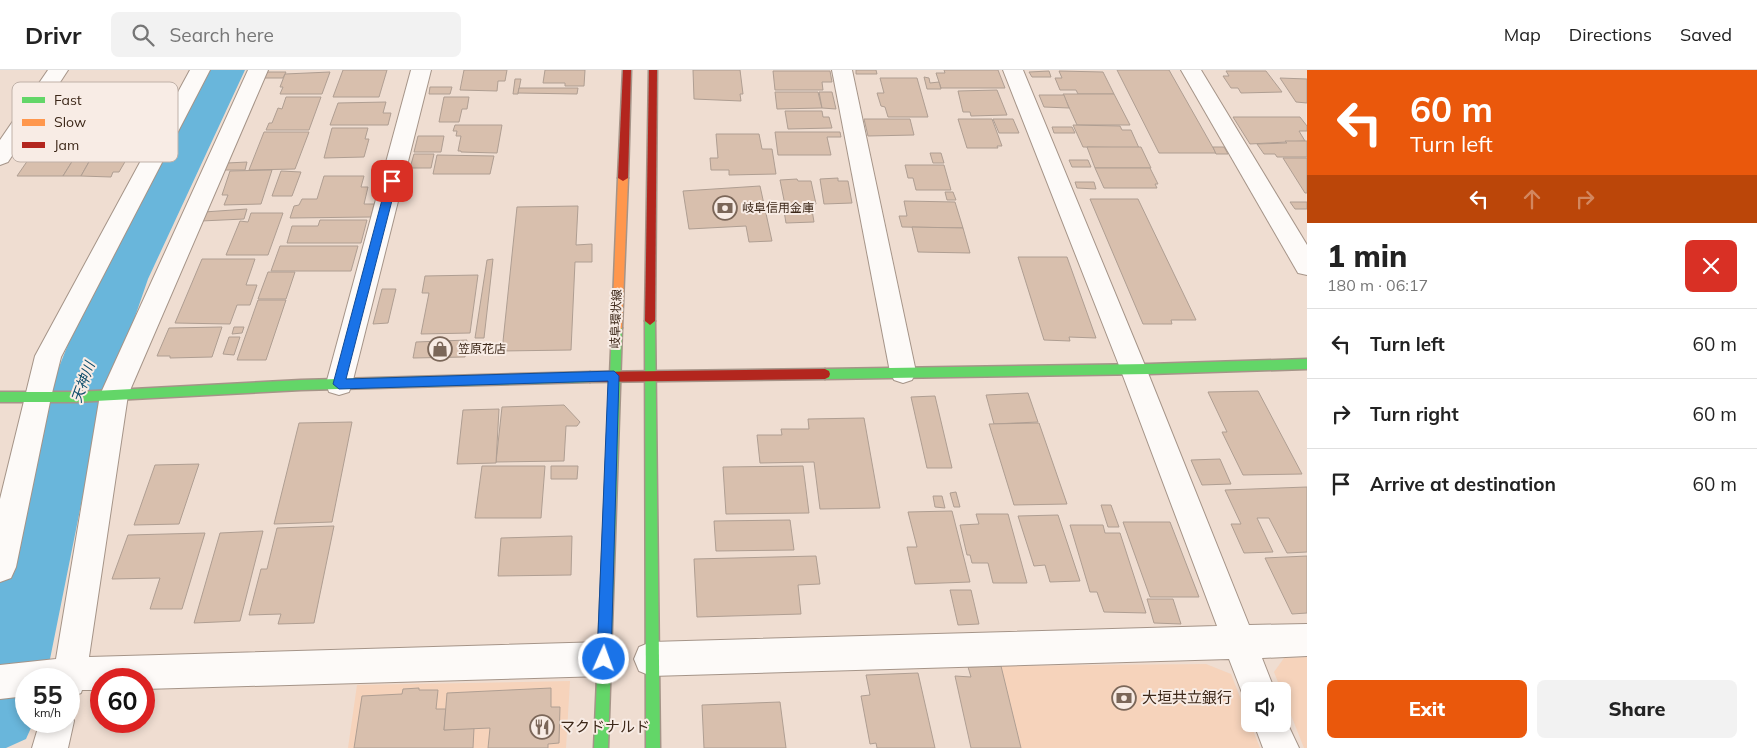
<!DOCTYPE html>
<meta charset="utf-8">
<style>
body{margin:0;font-family:Mulish,"Noto Sans JP",sans-serif;background:#f2f2f2;color:#222;height:100vh;display:flex;flex-direction:column;font-size:19px;white-space:nowrap}
*{box-sizing:border-box;margin:0}
p{font-size:16px;color:#767676}
.icon{flex:none;width:28px;height:28px;fill:none;stroke:currentColor;stroke-width:2;stroke-linecap:round;stroke-linejoin:round}
.map{position:relative;flex:1;overflow:hidden}
.details{display:flex;flex-direction:column;background:#fff;width:450px}
.details>*{flex:none}
.banner{background:#ea580c;color:#fff;overflow:hidden}
.buttons{position:absolute;left:1241px;top:612px;display:grid;gap:10px}
.buttons a{display:grid;place-items:center;width:50px;height:50px;border-radius:8px;background:#fff;box-shadow:0 2px 8px #0003;font-size:25px}
.speed{position:absolute;left:15px;top:598px;display:flex;gap:10px;font-size:25px;font-weight:700;text-align:center}
.speed>*{display:grid;place-content:center;width:65px;height:65px;border-radius:50%;background:#fff;box-shadow:0 2px 8px #0003;line-height:1}
.speed small{font-size:12px;font-weight:400}
.speed .limit{border:8px solid #d22;background:#fff;color:#111}
.pin{position:absolute;display:grid;place-items:center;width:42px;height:42px;color:#fff;margin:-21px;border-radius:10px;box-shadow:0 2px 8px #0006}
.me{position:absolute;width:55px;margin:-28px;rotate:2deg;stroke-linejoin:round;filter:drop-shadow(0 0 4px #0008)}
.turn{display:flex;align-items:center;gap:18px;height:105px;padding:0 20px;font-size:22px}
.turn .icon{width:65px;height:65px;stroke-width:2.5}
.turn b{display:block;font-size:35px;line-height:42px}
.lanes{display:flex;align-items:center;height:48px;padding:0 20px;background:#0003;justify-content:center;gap:25px;direction:ltr}
.lanes .off{opacity:.35}
.round{display:grid;place-items:center;flex:none;width:52px;height:52px;border-radius:8px;background:#f2f2f2}
.head{display:flex;align-items:center;justify-content:space-between;height:85px;padding:0 20px}
h1{font-size:30px;font-weight:800;line-height:38px}
.button{display:flex;gap:10px;margin-top:auto;padding:10px 20px}
.button a{flex:1;height:58px;border-radius:8px;background:#ea580c;color:#fff;font-size:20px;font-weight:800;line-height:58px;text-align:center}
.button a+a{background:#f2f2f2;color:#222}
ul{padding:0;list-style:none}
li{display:flex;align-items:center;gap:15px;height:70px;padding:0 20px;border-top:1px solid #e0e0e0}
li div{flex:1}
li b{display:block;font-size:19px}
li em{font-style:normal}
header{display:flex;align-items:center;gap:30px;box-sizing:border-box;height:70px;padding:0 25px;background:#fff;border-bottom:1px solid #e0e0e0}
header strong{font-size:24px}
nav{display:flex;gap:28px;margin-inline-start:auto;font-size:18px}
.search{width:350px;height:45px;background:#f2f2f2;display:flex;align-items:center;gap:12px;box-sizing:border-box;padding:0 18px;border-radius:8px;color:#767676;font-size:19px}
main{display:flex;flex:1;min-height:0}
.map>svg:first-child{display:block}
</style>
<header>
<strong>Drivr</strong>
<div class="search"><svg class="icon" aria-label="search" viewBox="0 0 24 24"><circle cx="10" cy="10" r="6"/><path d="M15 15l6 6"/></svg>Search here</div>
<nav><a>Map</a><a>Directions</a><a>Saved</a></nav>
</header>
<main>
<div class="map">
<svg width="1307" height="678" viewBox="0 0 1307 678">
<rect width="100%" height="100%" fill="#efddd1"/>
<g fill="#f6d3bb">
<path d="M1307,587V678H1304L1274,602L1284,588Z"/>
<path d="M1206,594L1231,604L1260,678H1019L1000,596Z"/>
<path d="M570,611L566,678H348L357,615Z"/>
</g>
<g fill="none" stroke-linecap="round" stroke-linejoin="round">
<path fill="#69b6db" fill-rule="evenodd" d="M201,0H245L148,209L96,360L46,609H26V651H34L26,669L6,678H0V500L34,360L94,209Z"/>
</g>
<g fill="#d8bfad" stroke="#af9e92">
<path d="M343,0H387L379,27H333Z"/>
<path d="M464,0H507L505,11H498L497,21L460,20Z"/>
<path d="M545,0H585L584,16H565V13H543Z"/>
<path d="M693,0H740L743,24H740L741,31L694,29Z"/>
<path d="M856,0H876L877,4H856Z"/>
<path d="M944,0H998L1005,18H941L936,3H945Z"/>
<path d="M1117,0H1169L1216,83H1159Z"/>
<path d="M773,1H830L832,12H822L823,20H775Z"/>
<path d="M1049,1L1051,7H1032L1029,2Z"/>
<path d="M1059,1L1103,2L1114,24H1078L1076,20H1060L1055,8H1062Z"/>
<path d="M1226,1H1266L1282,22L1241,23L1238,18H1231L1223,6H1229Z"/>
<path d="M264,2H286L283,8H261Z"/>
<path d="M330,2L322,24H280L283,17H280L285,4Z"/>
<path d="M924,7L929,8L930,13L939,12L941,19H927Z"/>
<path d="M880,8H917L928,47H888L885,37L881,36L877,23H884Z"/>
<path d="M1280,8L1307,9V33L1296,32Z"/>
<path d="M515,9H521L518,24H513Z"/>
<path d="M430,17H452L450,24H429Z"/>
<path d="M519,18H578L577,24L518,23Z"/>
<path d="M997,20L1007,45L971,46L970,42H963L958,21Z"/>
<path d="M775,22H818L822,38L777,39Z"/>
<path d="M819,22H832L836,39L822,38Z"/>
<path d="M1063,24H1114L1130,55H1077Z"/>
<path d="M1039,25H1064L1069,38L1044,37Z"/>
<path d="M286,27H321L309,60H266L269,53H272L278,38L282,39Z"/>
<path d="M444,27H469L467,39H462L459,52H439Z"/>
<path d="M386,32L383,43H391L388,55H330L338,33Z"/>
<path d="M785,41H822L823,47H829L832,58L788,59Z"/>
<path d="M1233,47H1300L1307,56V61H1299L1305,71L1250,74Z"/>
<path d="M864,49H910L914,65L868,66Z"/>
<path d="M958,49H992L1002,76H997L998,78H967Z"/>
<path d="M993,49H1013L1019,63H999Z"/>
<path d="M455,55H502L497,83L461,82V81H458L461,66H456L457,61H453Z"/>
<path d="M1073,55L1120,56L1122,60H1131L1139,78L1083,77Z"/>
<path d="M1052,57H1072L1075,63H1054Z"/>
<path d="M332,58H368L365,69H369L364,87L324,88Z"/>
<path d="M264,62H309L295,99L249,100Z"/>
<path d="M775,62H840L841,67H827L831,85H778Z"/>
<path d="M716,64H759L762,79H772L776,104L729,105V100H711L710,88H718Z"/>
<path d="M418,66H444L441,82H414Z"/>
<path d="M1285,71H1307V87H1277L1275,84H1264L1257,74L1287,73Z"/>
<path d="M1087,77H1141L1151,98H1095Z"/>
<path d="M1213,77H1224L1228,84H1216Z"/>
<path d="M930,83H941L944,93H933Z"/>
<path d="M414,84H434L431,98H410Z"/>
<path d="M437,85L494,86L490,104H433Z"/>
<path d="M1283,88H1307V123H1305Z"/>
<path d="M28,90H73L63,106H17Z"/>
<path d="M73,90H90L81,106H63Z"/>
<path d="M90,90H126L119,102H113L111,107L81,106Z"/>
<path d="M1069,90H1088L1091,97H1072Z"/>
<path d="M247,92L245,100H225L227,93Z"/>
<path d="M905,95H944L951,120H916L913,108H908Z"/>
<path d="M1095,98H1150L1158,114H1155L1157,118H1104Z"/>
<path d="M272,100L261,134L224,135L228,125H222L230,101Z"/>
<path d="M281,101L301,102L292,126H272Z"/>
<path d="M324,106H364L361,117H368L364,134H374L371,147L290,148L294,136L299,135L302,129H317Z"/>
<path d="M838,108V111H848L852,133L824,134L820,109Z"/>
<path d="M797,109L798,111H811L816,134L785,135L780,110Z"/>
<path d="M1075,112H1094L1096,119L1077,118Z"/>
<path d="M760,116L772,171L749,172L746,156L689,159L683,121Z"/>
<path d="M945,122H953L956,130H947Z"/>
<path d="M1090,129H1138L1196,250H1171L1172,254H1143Z"/>
<path d="M904,131L955,132L963,158L902,157L899,146H907Z"/>
<path d="M1290,132H1307V139H1295Z"/>
<path d="M811,134L814,152L786,153L783,135Z"/>
<path d="M578,136L576,175L592,174V192H575L571,280L502,281L517,137Z"/>
<path d="M247,139L244,149L201,151L204,142Z"/>
<path d="M251,143H283L268,185H226L240,151L248,152Z"/>
<path d="M320,150H367L361,173H287L292,156H318Z"/>
<path d="M912,157L963,158L970,183L918,182Z"/>
<path d="M280,176H358L351,201H271Z"/>
<path d="M1018,187H1067L1096,268L1069,267L1070,271L1044,270Z"/>
<path d="M202,189H255L246,215H257L250,235H237L230,254L175,253Z"/>
<path d="M493,189L484,268H475L487,190Z"/>
<path d="M268,202H295L286,229H258Z"/>
<path d="M478,205L470,263L421,264L429,223H422L425,206Z"/>
<path d="M382,219H396L388,253L373,254Z"/>
<path d="M258,230H286L266,290H237Z"/>
<path d="M222,257L212,287L170,288V286H157L169,258Z"/>
<path d="M234,257H244L242,263L232,264Z"/>
<path d="M229,267H240L234,285L223,284Z"/>
<path d="M467,270L465,287L413,288L416,272Z"/>
<path d="M1258,321L1302,404L1243,405L1222,362H1227L1208,322Z"/>
<path d="M1028,323L1038,352L994,354L986,325Z"/>
<path d="M935,326L952,398H927L911,327Z"/>
<path d="M564,335L580,352L577,356H566L564,391L496,392L502,337Z"/>
<path d="M499,339L496,393L457,394L463,340Z"/>
<path d="M864,348L880,438L820,439L814,392L760,393L757,365H782L781,359H809L808,349Z"/>
<path d="M352,352L332,452L274,454L299,353Z"/>
<path d="M1039,353L1067,434L1014,435L989,354Z"/>
<path d="M1220,389L1231,414L1202,415L1191,390Z"/>
<path d="M199,394L179,454L134,455L155,395Z"/>
<path d="M482,396H545L541,448H475Z"/>
<path d="M551,396H578L577,409H551Z"/>
<path d="M803,396L809,443L726,444L723,397Z"/>
<path d="M1307,417V482L1287,483L1269,448H1257L1273,482L1244,483L1231,454H1241L1225,420Z"/>
<path d="M956,422L960,437H954L950,423Z"/>
<path d="M933,426H942L945,438L935,437Z"/>
<path d="M1101,435H1111L1119,457H1108Z"/>
<path d="M952,441L970,512L915,514L907,477H917L908,442Z"/>
<path d="M976,444H1008L1027,513H993L988,493H972L970,485H967L960,455L979,454Z"/>
<path d="M1058,445L1080,511L1050,512L1045,495L1034,496L1018,446Z"/>
<path d="M790,450L794,480L716,481L714,451Z"/>
<path d="M1123,452H1170L1199,527H1150Z"/>
<path d="M1070,455H1103L1105,463H1120L1146,543L1104,542L1097,522H1090Z"/>
<path d="M334,456L314,553L278,554L281,544L249,545L261,499H267L277,458Z"/>
<path d="M263,461L240,551L194,553L220,463Z"/>
<path d="M205,463L182,539H150L160,508L112,509L128,465Z"/>
<path d="M572,466L571,505L498,506L501,468Z"/>
<path d="M816,486L820,514L798,515L801,544L697,547L694,489Z"/>
<path d="M1307,486V543L1292,544L1265,488Z"/>
<path d="M950,520H971L979,554L958,555Z"/>
<path d="M1147,529H1173L1181,554L1154,553Z"/>
<path d="M1001,596L1021,678H971L955,606L971,607L968,597Z"/>
<path d="M918,603L935,678H877L876,673L870,674L861,626L870,625L866,605Z"/>
<path d="M419,618V620H438L436,639H446L444,660L474,658L473,678H354L362,626L402,624L403,619Z"/>
<path d="M551,618V637H560L559,673L548,674V678H488L490,658L444,660L447,623Z"/>
<path d="M780,632L786,678H704L702,635Z"/>
</g>
<g fill="none" stroke-linecap="round" stroke-linejoin="round">
<g stroke="#a59488" stroke-width="2">
<g id="street">
<path d="M48,0H68L8,92L0,95V70Z"/>
<path d="M190,0H210L61,287L51,327L16,497L11,508L0,512V429L35,286Z"/>
<path d="M248,0H268L128,325L89,587L604,572L616,577L621,589L616,601L604,606L144,619V609H101V620H82L81,623L69,628V609H26V626L0,629V595L56,589L100,325Z"/>
<path d="M411,0H431L352,314L349,322L339,325L329,322L326,314Z"/>
<path d="M832,0H852L916,302L912,310L903,313L894,310L890,302Z"/>
<path d="M1003,0H1023L1146,298L1249,555L1307,554V586L1262,588L1275,621H1250V635L1246,633L1229,589L651,606L639,601L634,589L639,577L651,572L1217,556L1120,298Z"/>
<path d="M1181,0H1201L1307,175V205L1298,203Z"/>
<path d="M69,639L74,651L68,678H32L40,651H69Z"/>
<path d="M1282,642L1299,678H1263L1254,654H1282Z"/>
</g>
</g>
<g stroke="#a59488" stroke-width="3">
<g id="fast">
<path d="M650,247L655,251L660,678H646L645,251Z"/>
<path d="M617,254L622,258L608,678H594L612,258Z"/>
<path d="M1307,289V299L1149,304L825,309L821,307L820,304L821,301L825,299L1149,294Z"/>
<path d="M590,302L594,304L595,307L594,310L590,312L301,320L76,332H0V322H76L301,310Z"/>
</g>
</g>
<g stroke="#a59488" stroke-width="3">
<path id="slow" d="M623,105L628,108L622,258L617,262L612,258L618,108Z"/>
</g>
<g stroke="#a59488" stroke-width="3">
<g id="jam">
<path d="M623,0H631L628,108L623,111L618,108Z"/>
<path d="M649,0H657L655,251L650,255L645,251Z"/>
<path d="M825,299L829,301L830,304L829,307L825,309L590,312L586,310L585,307L586,304L590,302Z"/>
</g>
</g>
<use href="#street" fill="#fdfaf8" fill-rule="evenodd"/>
<use href="#fast" fill="#63d668" fill-rule="evenodd"/>
<use href="#slow" fill="#ff974d" fill-rule="evenodd"/>
<use href="#jam" fill="#b3261e" fill-rule="evenodd"/>
</g>
<path fill="#1a73e8" stroke="#114b97" d="M392,107L397,111L346,309L614,301L619,306L611,589L609,594L604,596L599,594L597,589L608,311L339,319L333,314L387,111Z"/>
<defs>
<g id="bank-ring" transform="scale(1.25)"><circle r="9.5" fill="#f8ece5" stroke="#7b6759" stroke-width="1.5"/><path d="M-6-4H6V4H-6ZM0-2.3a2.3 2.3 0 1 0 0 4.6a2.3 2.3 0 1 0 0-4.6Z" fill="#7b6759"/></g>
<g id="shop-ring" transform="scale(1.25)"><circle r="9.5" fill="#f8ece5" stroke="#7b6759" stroke-width="1.5"/><path d="M-5-2.5h2.3a2.7 3.5 0 0 1 5.4 0H5L5.5 6h-11ZM-1.5-2.5h3a1.5 2.3 0 0 0-3 0Z" fill="#7b6759"/></g>
<g id="restaurant-ring" transform="scale(1.25)"><circle r="9.5" fill="#f8ece5" stroke="#7b6759" stroke-width="1.5"/><path d="M-5-6h1v4h1v-4h1v4h1v-4h1v5L-1.5 .5V6h-2V.5L-5-1ZM5-6V6H3V1.5H1.5Q1.5-4 5-6Z" fill="#7b6759"/></g>
</defs>
<g fill-rule="evenodd">
<use href="#bank-ring" x="725" y="138"/>
<use href="#shop-ring" x="440" y="279"/>
<use href="#bank-ring" x="1124" y="628"/>
<use href="#restaurant-ring" x="542" y="657"/>
</g>
<g text-anchor="middle" stroke-width="4" stroke-linejoin="round" paint-order="stroke">
<g font-size="12" fill="#3c2718" stroke="#f8ece5" text-anchor="start">
<text x="742" y="142">岐阜信用金庫</text>
<text x="458" y="283">笠原花店</text>
</g>
<g font-size="12" fill="#3c2718" stroke="#f8ece5">
<text transform="translate(616 249) rotate(-88)" y="4">岐阜環状線</text>
</g>
<g font-size="14" font-style="italic" fill="#0e4c6a" stroke="#f8ece5">
<text transform="translate(83 312) rotate(-70)" y="5">天神川</text>
</g>
<g font-size="15" fill="#3c2718" stroke="#f8ece5" text-anchor="start">
<text x="1142" y="633">大垣共立銀行</text>
<text x="560" y="662">マクドナルド</text>
</g>
</g>
<rect x="12" y="12" width="166" height="80" rx="8" fill="#f8ece5" stroke="#c0b1a8" stroke-width="1"/>
<rect x="22" y="27" width="23" height="6" fill="#63d668"/>
<rect x="22" y="49" width="23" height="7" fill="#ff974d"/>
<rect x="22" y="72" width="23" height="6" fill="#b3261e"/>
<g font-size="14" fill="#3c2718">
<text x="54" y="35">Fast</text>
<text x="54" y="57">Slow</text>
<text x="54" y="80">Jam</text>
</g>
</svg>
<div class="buttons">
<a><svg class="icon" aria-label="sound" viewBox="0 0 24 24"><path d="M4 9h4l5-4v14l-5-4H4zM17 9q2 3 0 6"/></svg></a>
</div>
<div class="speed"><div>55<small>km/h</small></div><div class="limit">60</div></div>
<div class="pin" style="left:392px;top:111px;background:#d93025"><svg class="icon" aria-label="arrive" viewBox="0 0 24 24"><path d="M6 21V4h12l-3 4 3 4H6"/></svg></div>
<svg class="me" style="left:604px;top:589px" viewBox="-20 -20 40 40"><circle r="17" fill="#1a73e8" stroke="#fff" stroke-width="3"/><path d="M0-11L8 9 0 5-8 9z" fill="#fff"/></svg>
</div>
<section class="details">
<div class="banner">
<div class="turn"><svg class="icon" aria-label="left" viewBox="0 0 24 24"><path d="M17 20v-9H6M10 6l-5 5 5 5"/></svg><div><b>60 m</b>Turn left</div></div>
<div class="lanes"><svg class="icon" aria-label="left" viewBox="0 0 24 24"><path d="M17 20v-9H6M10 6l-5 5 5 5"/></svg><svg class="icon off" aria-label="ahead" viewBox="0 0 24 24"><path d="M12 20V5M6 11l6-6 6 6"/></svg><svg class="icon off" aria-label="right" viewBox="0 0 24 24"><path d="M7 20v-9h11M14 6l5 5-5 5"/></svg></div>
</div>
<div class="head"><div><h1>1 min</h1><p>180 m · 06:17</p></div><a class="round" style="background:#d93025;color:#fff"><svg class="icon" aria-label="close" viewBox="0 0 24 24"><path d="M6 6l12 12M18 6L6 18"/></svg></a></div>
<ul>
<li><svg class="icon" aria-label="left" viewBox="0 0 24 24"><path d="M17 20v-9H6M10 6l-5 5 5 5"/></svg><div><b>Turn left</b></div><em>60 m</em></li>
<li><svg class="icon" aria-label="right" viewBox="0 0 24 24"><path d="M7 20v-9h11M14 6l5 5-5 5"/></svg><div><b>Turn right</b></div><em>60 m</em></li>
<li><svg class="icon" aria-label="arrive" viewBox="0 0 24 24"><path d="M6 21V4h12l-3 4 3 4H6"/></svg><div><b>Arrive at destination</b></div><em>60 m</em></li>
</ul>
<div class="button"><a>Exit</a><a>Share</a></div>
</section>
</main>
